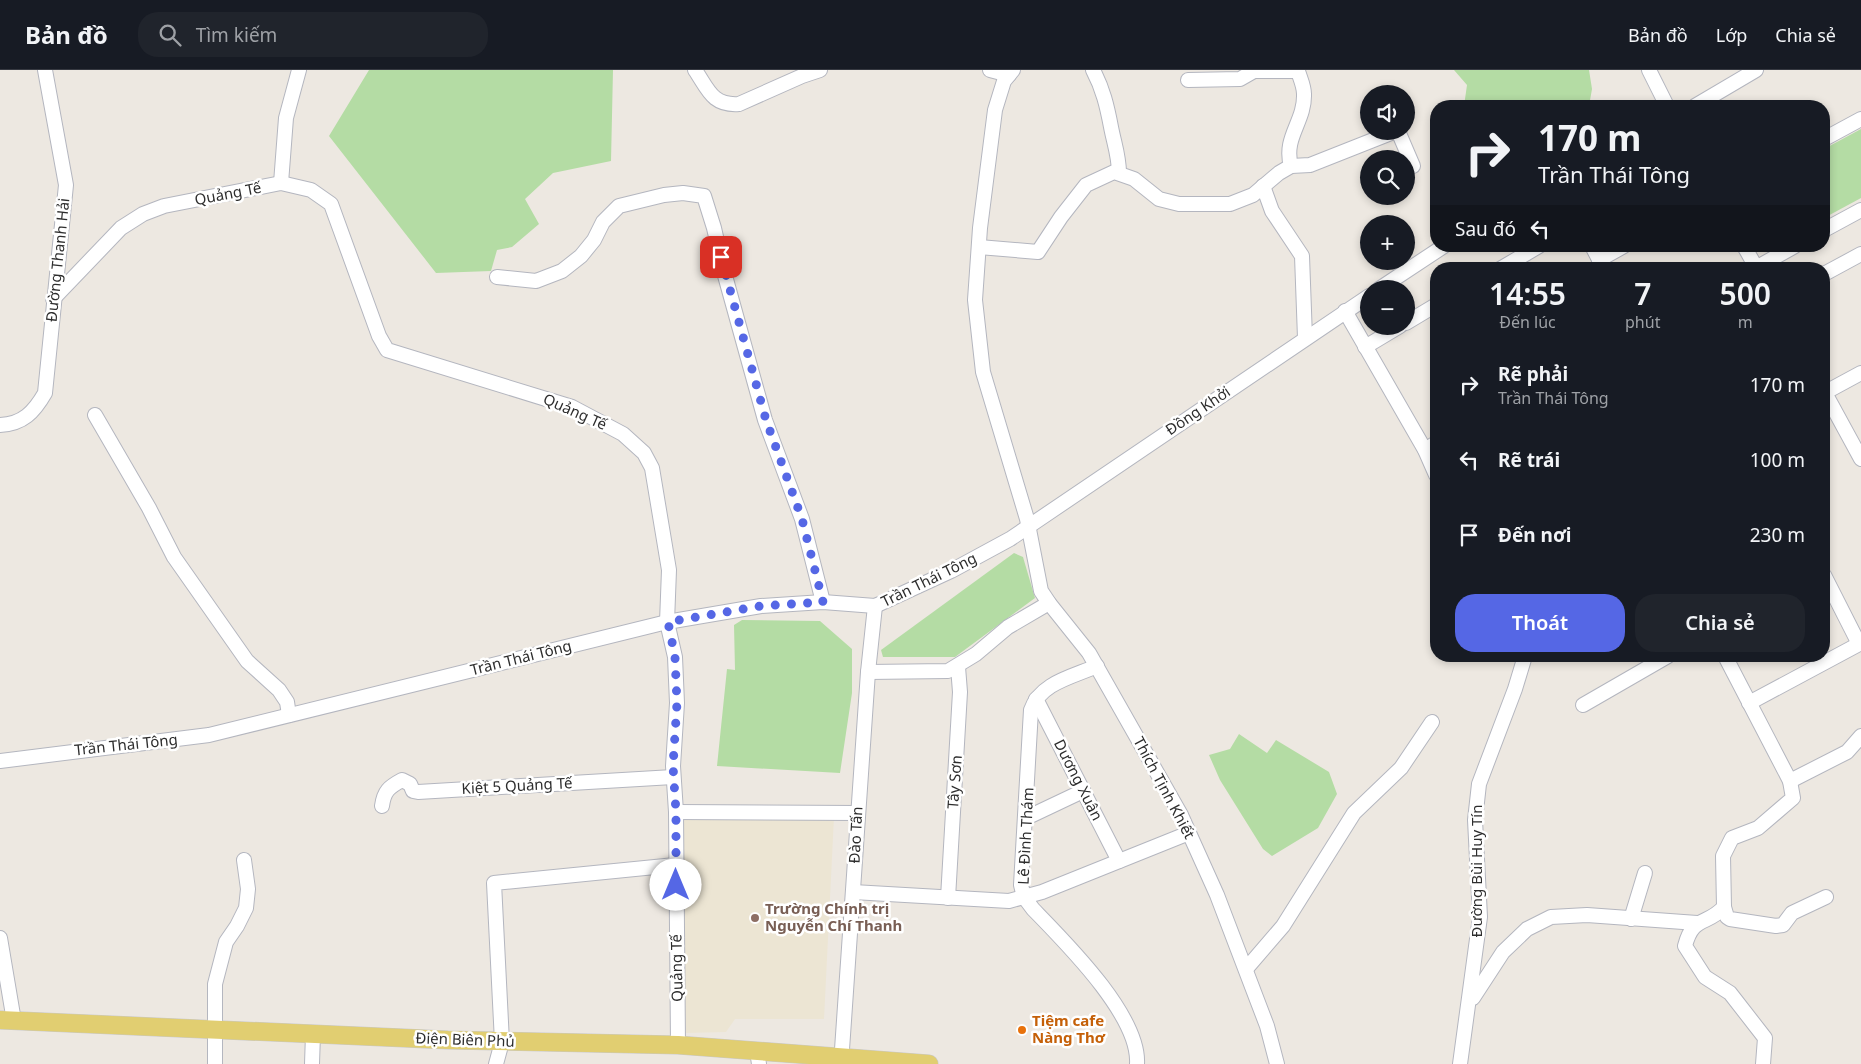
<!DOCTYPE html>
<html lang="vi">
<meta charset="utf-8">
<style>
body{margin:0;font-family:"Noto Sans",sans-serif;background:#20242c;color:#f1f3f6;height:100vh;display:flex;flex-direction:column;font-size:19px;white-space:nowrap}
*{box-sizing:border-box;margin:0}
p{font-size:16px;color:#9ea1a6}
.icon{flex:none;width:28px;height:28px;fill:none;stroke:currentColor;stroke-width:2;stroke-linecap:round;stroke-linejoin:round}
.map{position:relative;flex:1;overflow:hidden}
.drawer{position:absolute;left:1430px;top:192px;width:400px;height:400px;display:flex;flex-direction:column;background:#171b24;border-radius:20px;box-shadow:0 2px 8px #0003}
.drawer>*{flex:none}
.banner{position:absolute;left:1430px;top:30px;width:400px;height:152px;border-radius:20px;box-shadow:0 2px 8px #0003;background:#171b24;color:#f1f3f6;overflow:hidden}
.controls{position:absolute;left:1360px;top:15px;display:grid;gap:10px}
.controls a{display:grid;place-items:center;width:55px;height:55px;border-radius:50%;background:#171b24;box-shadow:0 2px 8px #0003;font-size:25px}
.pin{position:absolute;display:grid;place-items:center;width:42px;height:42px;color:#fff;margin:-21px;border-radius:10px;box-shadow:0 2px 8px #0006}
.me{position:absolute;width:55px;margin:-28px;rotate:0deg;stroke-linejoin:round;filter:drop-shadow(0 0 4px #0008)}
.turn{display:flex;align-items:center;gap:18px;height:105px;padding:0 25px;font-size:22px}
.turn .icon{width:65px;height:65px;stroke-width:2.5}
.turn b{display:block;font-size:35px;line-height:42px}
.then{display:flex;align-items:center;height:48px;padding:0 25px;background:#0003;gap:10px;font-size:19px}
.eta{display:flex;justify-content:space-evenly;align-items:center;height:85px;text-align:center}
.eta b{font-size:30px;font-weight:600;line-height:35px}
.action{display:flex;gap:10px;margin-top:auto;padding:10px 25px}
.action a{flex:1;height:58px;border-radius:20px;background:#5567e5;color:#fff;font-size:20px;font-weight:600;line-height:58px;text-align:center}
.action a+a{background:#20242c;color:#f1f3f6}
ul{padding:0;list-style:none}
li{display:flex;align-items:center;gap:15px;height:75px;padding:0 25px}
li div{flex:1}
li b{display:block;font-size:19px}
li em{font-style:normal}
header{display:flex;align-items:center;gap:30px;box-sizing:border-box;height:70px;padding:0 25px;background:#171b24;border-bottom:1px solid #363941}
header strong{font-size:24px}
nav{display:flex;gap:28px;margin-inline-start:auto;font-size:18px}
.search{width:350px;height:45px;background:#20242c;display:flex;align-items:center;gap:12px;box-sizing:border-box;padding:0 18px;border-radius:20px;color:#9ea1a6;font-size:19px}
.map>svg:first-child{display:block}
</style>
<header>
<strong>Bản đồ</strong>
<div class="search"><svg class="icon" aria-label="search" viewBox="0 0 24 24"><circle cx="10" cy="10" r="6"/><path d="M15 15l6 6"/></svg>Tìm kiếm</div>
<nav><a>Bản đồ</a><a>Lớp</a><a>Chia sẻ</a></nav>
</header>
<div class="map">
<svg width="1861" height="994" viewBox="0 0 1861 994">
<rect width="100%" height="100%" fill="#ede8e1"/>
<path fill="#ece5d3" d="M680,747H834L824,949H735L726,962L683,963Z"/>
<g fill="#b4dca4">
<path d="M369,0H613L611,91L553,103L525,129L539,154L512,177L497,180L491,201L436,203L329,66Z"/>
<path d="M1454,0H1589L1592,19L1589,36H1464L1467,15Z"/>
<path d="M1861,59V128L1824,148V79Z"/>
<path d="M1014,483L1023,487L1035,528L955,587H883L881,580Z"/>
<path d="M742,550L820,551L852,579V623L840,703L717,696L727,599L735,600L734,555Z"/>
<path d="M1239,664L1267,683L1276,670L1329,702L1337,724L1318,758L1272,786L1263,779L1220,710L1209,685L1230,679Z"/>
</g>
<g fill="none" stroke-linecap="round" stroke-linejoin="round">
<g stroke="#b4b6bf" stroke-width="16">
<g id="minor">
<path d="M695,0C708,19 712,36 739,34L802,6L820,0"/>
<path d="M990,0L1009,5"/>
<path d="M1013,0L1004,11L995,40L980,158L975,230L983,302L1027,449L1041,521L1049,533L1089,583L1181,745L1217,825L1267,956L1277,994"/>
<path d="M1093,0C1103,19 1107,36 1111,57C1114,73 1119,86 1119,103"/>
<path d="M1649,0L1667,36"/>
<path d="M1188,10L1240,9L1254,1H1298C1300,8 1304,16 1304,24C1305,52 1283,67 1291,96"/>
<path d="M1695,36L1756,0"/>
<path d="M1398,61L1413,96"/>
<path d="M1824,69L1861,49"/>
<path d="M281,113L286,48L299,0"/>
<path d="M1263,116L1272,141L1302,186L1305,268"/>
<path d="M1824,160L1861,140"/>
<path d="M1592,176L1604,199"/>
<path d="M1744,176L1757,199"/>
<path d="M979,177L1038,182L1061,147L1086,115L1114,102L1134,109L1159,129L1179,134H1230L1253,125L1279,103L1291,96L1310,95L1396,61"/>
<path d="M1599,190L1624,176"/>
<path d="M1500,199L1539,176"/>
<path d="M1754,199L1795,176"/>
<path d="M1824,204L1861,184"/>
<path d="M497,207L536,211L562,201L581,186L594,170L603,152L619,136L664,125L683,123L704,126L714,158L724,202L765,350L802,449L823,532"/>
<path d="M1379,219L1444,176"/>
<path d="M53,229L121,158L143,144L164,136L281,113L311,120L331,134L379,266L387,280L572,337L623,364L644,383L652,398L669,500L667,552L675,587L677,633L673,696L676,742L678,975"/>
<path d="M1345,241L1425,380L1436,405"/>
<path d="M1406,253L1436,235"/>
<path d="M1365,277L1400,256"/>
<path d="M1824,321L1861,389"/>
<path d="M1824,323L1861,303"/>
<path d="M95,345L149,438L174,487L247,591L279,620L287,632L289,645"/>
<path d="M0,355C23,354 34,342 45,323L66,115L45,0"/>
<path d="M1425,380L1436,373"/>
<path d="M1824,505L1859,574"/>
<path d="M1725,586L1790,711L1793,728L1758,758L1732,768L1723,786L1724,837C1707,856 1693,845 1685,876L1705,907L1730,923L1765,968L1763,994"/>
<path d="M1097,596C1072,607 1040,613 1031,640L1021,815L1024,827L1033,839C1066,873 1140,946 1137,994"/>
<path d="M868,602L948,601L976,584L1008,557L1049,533"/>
<path d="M1036,629L1119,791"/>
<path d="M1749,633L1861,573"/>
<path d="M1583,635L1668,586"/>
<path d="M0,691L209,665L667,552L761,536L823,532L875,536L951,501L1010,469L1369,226"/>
<path d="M1790,711L1847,682L1861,666"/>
<path d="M382,736C384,721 389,717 402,710L410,714L413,721L418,722L673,707"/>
<path d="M676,742L858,743"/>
<path d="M1026,748L1083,721"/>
<path d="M853,822L1009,831L1042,822L1189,763"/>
<path d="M948,828L960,622L958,597"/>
<path d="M1724,837L1727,847L1730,849L1776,856L1783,855L1792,843L1826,827"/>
<path d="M1631,849L1645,803"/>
<path d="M0,868L14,951"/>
<path d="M1246,899L1283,856L1354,743L1401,698L1432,652"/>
<path d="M1473,928L1503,882L1527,859L1551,847L1587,845L1697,853"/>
<path d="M757,981L759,994"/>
<path d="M215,994V914L226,872L237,856L246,838L248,819L244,790"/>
<path d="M312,994L313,964"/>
<path d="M496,994L502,972L494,813L675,795"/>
<path d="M841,994L868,602L875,536"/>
<path d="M1460,994L1480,847L1475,750L1479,714L1515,619L1525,586"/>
</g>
</g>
<g stroke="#c8c8c8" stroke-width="19">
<path id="major" d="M0,950L448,970L678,975L929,994"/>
</g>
<use href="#minor" stroke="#fff" stroke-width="14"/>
<use href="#major" stroke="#e1ce71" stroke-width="18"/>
</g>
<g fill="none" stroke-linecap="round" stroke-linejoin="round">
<path stroke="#5567e5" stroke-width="9" stroke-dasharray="0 16.2" d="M676,815V742L673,696L677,633L675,587L668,552L761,536L823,532L802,449L766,350L721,187"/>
</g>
<circle fill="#8d6e63" stroke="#fff" stroke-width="2" cx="755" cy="848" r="5"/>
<circle fill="#e8710a" stroke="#fff" stroke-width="2" cx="1022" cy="960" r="5"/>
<g text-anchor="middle" stroke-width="5" stroke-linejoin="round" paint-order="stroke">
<g font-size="15" fill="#2d2d2d" stroke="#fff">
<text transform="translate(228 124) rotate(-11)" y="5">Quảng Tế</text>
<text transform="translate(58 190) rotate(-84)" y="5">Đường Thanh Hải</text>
<text transform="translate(1198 341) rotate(-34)" y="5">Đồng Khởi</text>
<text transform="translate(575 342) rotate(24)" y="5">Quảng Tế</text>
<text transform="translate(929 510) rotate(-26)" y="5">Trần Thái Tông</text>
<text transform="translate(521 588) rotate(-14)" y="5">Trần Thái Tông</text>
<text transform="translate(126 675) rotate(-6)" y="5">Trần Thái Tông</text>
<text transform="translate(1078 710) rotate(63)" y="5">Dương Xuân</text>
<text transform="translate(955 712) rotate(-86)" y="5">Tây Sơn</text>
<text transform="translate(517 716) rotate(-3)" y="5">Kiệt 5 Quảng Tế</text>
<text transform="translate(1164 718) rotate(62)" y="5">Thích Tịnh Khiết</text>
<text transform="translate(856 765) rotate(-87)" y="5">Đào Tấn</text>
<text transform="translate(1026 766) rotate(-87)" y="5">Lê Đình Thám</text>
<text transform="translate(1477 801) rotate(-90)" y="5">Đường Bùi Huy Tín</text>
<text transform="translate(677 898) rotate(-91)" y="5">Quảng Tế</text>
<text transform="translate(465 970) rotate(2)" y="5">Điện Biên Phủ</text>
</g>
<g font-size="15" font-weight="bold" fill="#785e54" stroke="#fff" text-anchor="start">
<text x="765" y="844">Trường Chính trị<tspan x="765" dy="17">Nguyễn Chí Thanh</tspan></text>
</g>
<g font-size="15" font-weight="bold" fill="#c56008" stroke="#fff" text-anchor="start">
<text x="1032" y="956">Tiệm cafe<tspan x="1032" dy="17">Nàng Thơ</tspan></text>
</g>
</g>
</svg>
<div class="controls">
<a><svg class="icon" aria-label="sound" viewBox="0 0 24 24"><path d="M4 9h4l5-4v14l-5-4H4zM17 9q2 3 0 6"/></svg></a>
<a><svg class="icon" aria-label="search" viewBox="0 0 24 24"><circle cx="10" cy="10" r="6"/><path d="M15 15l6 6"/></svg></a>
<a>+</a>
<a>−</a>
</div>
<div class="pin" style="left:721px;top:187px;background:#d93025"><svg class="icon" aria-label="arrive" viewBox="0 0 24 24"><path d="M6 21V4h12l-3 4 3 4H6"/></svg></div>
<svg class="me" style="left:676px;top:815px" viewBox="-20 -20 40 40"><circle r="19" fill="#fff"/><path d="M0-13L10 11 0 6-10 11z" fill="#5567e5"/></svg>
<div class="banner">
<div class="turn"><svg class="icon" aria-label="right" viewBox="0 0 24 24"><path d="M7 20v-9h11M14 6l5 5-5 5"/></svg><div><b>170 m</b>Trần Thái Tông</div></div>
<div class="then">Sau đó<svg class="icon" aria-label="left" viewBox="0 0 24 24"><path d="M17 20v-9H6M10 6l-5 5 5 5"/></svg></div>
</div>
<section class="drawer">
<div class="eta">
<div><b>14:55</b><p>Đến lúc</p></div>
<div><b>7</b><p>phút</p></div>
<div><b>500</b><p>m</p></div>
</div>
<ul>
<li><svg class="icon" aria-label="right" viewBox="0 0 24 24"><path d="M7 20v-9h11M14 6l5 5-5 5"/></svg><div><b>Rẽ phải</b><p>Trần Thái Tông</p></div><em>170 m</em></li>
<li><svg class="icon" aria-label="left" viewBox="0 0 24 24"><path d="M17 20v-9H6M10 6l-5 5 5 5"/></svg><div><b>Rẽ trái</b></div><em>100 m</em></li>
<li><svg class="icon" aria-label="arrive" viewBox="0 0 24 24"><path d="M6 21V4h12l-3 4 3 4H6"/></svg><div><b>Đến nơi</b></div><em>230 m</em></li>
</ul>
<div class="action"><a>Thoát</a><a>Chia sẻ</a></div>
</section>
</div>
